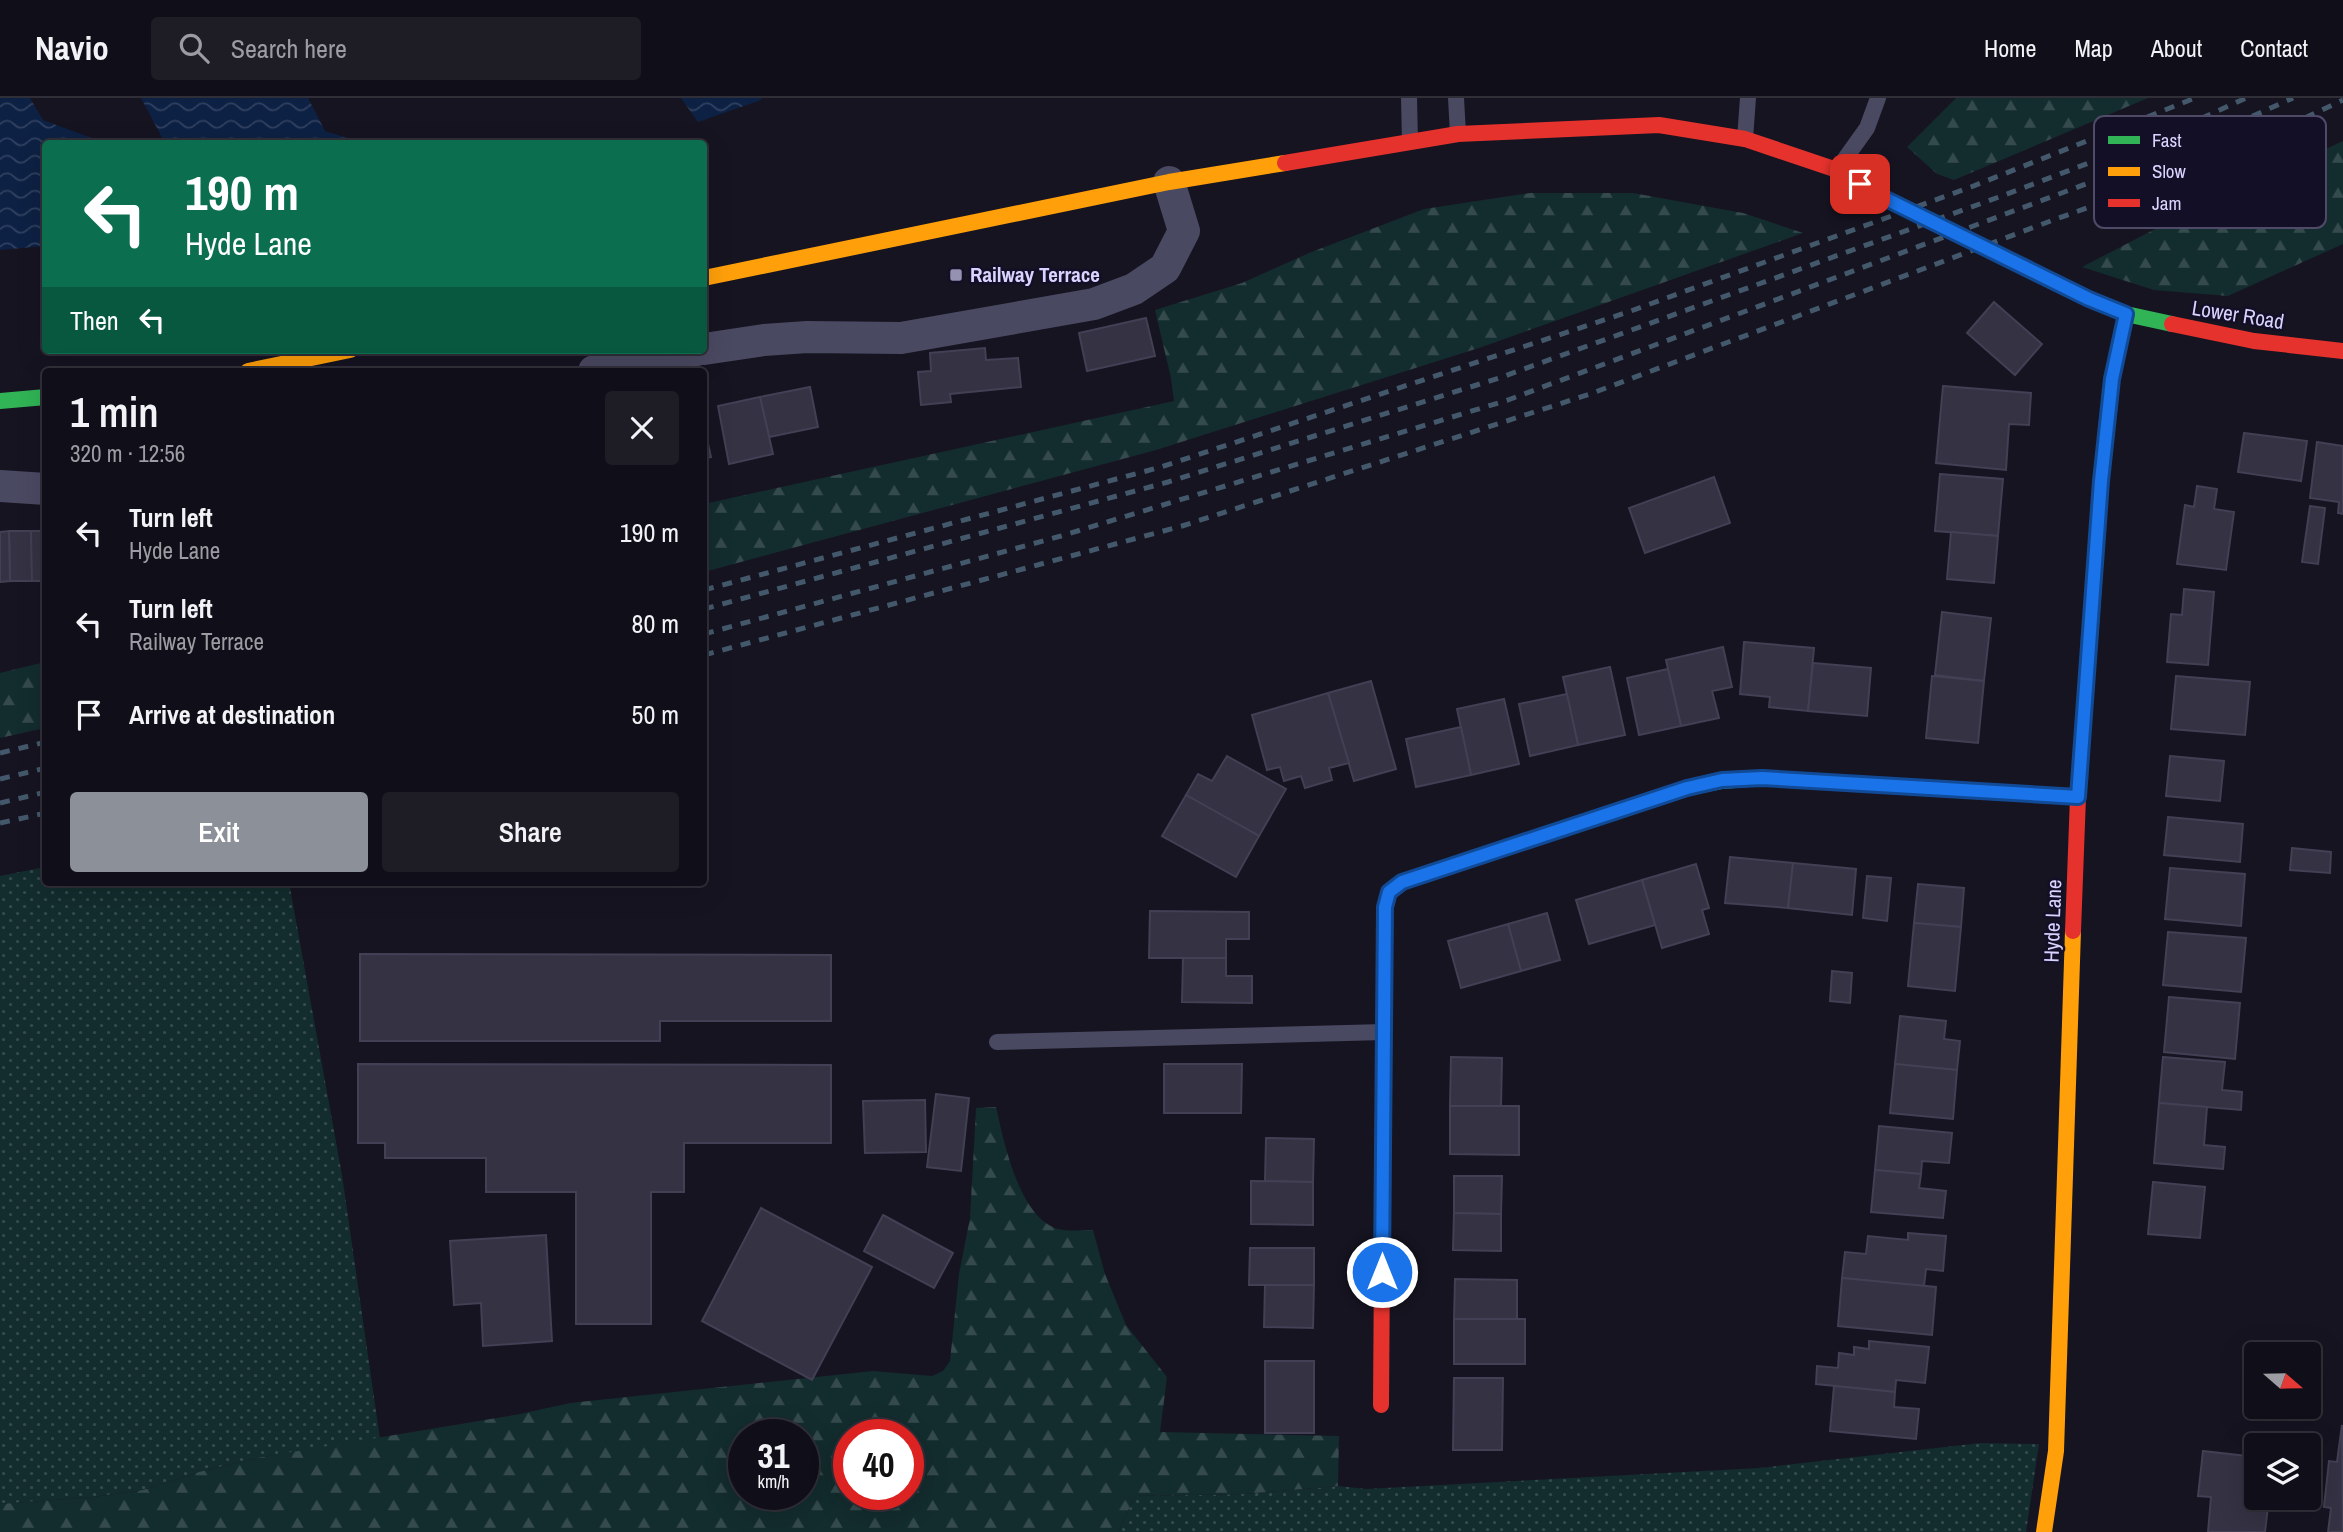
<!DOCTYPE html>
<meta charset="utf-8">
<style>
body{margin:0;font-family:"Archivo Narrow",sans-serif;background:#1e1d26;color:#f1f3f6;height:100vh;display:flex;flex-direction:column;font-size:26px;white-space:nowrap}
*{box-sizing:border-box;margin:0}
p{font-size:23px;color:#9c9ca2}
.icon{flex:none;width:38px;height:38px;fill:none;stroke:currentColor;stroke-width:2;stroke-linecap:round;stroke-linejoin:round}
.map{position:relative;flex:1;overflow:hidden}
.panel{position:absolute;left:42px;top:270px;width:665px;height:518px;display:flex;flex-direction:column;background:#100f19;border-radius:7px;box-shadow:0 7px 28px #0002,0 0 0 2px #302f38}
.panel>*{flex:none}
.hud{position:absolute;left:42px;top:42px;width:665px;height:214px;border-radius:7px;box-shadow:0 7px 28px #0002,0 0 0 2px #302f38;background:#0b6e4f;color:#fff;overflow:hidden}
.needle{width:46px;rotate:110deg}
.controls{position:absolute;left:2244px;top:1244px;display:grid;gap:14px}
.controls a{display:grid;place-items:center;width:77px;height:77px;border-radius:7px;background:#100f19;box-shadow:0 7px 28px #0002,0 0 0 2px #302f38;font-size:35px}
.speed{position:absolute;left:728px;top:1321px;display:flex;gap:14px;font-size:35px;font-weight:700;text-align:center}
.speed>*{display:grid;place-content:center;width:91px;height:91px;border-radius:50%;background:#100f19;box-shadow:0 7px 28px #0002,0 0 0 2px #302f38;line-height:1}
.speed small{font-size:18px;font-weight:400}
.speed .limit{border:10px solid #d22;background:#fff;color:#111}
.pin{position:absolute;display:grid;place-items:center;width:60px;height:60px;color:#fff;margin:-30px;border-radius:14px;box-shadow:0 4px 10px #0006}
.me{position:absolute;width:77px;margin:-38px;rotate:0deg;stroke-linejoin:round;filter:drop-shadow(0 0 5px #0008)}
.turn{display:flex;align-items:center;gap:24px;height:147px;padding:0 28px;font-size:32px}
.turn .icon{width:91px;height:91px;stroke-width:2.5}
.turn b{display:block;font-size:49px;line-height:60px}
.then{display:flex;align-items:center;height:66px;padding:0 28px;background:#0003;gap:14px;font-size:26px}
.round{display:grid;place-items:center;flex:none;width:74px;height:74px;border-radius:7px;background:#1e1d26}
.head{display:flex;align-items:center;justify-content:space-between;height:119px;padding:0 28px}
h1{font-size:42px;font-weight:600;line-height:52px}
.action{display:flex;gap:14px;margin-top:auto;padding:14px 28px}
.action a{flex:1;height:80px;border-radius:7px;background:#8c9099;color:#fff;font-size:28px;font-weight:600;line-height:80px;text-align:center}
.action a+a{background:#1e1d26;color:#f1f3f6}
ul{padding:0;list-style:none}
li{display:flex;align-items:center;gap:21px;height:91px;padding:0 28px}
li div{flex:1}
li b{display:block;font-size:26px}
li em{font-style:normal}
header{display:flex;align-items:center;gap:42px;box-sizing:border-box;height:98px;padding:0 35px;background:#100f19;border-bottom:2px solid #302f38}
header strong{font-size:33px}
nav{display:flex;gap:38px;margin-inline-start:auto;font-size:24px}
.search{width:490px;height:63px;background:#1e1d26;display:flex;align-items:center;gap:18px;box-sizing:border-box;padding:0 24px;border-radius:7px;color:#9c9ca2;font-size:26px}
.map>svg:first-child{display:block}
</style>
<header>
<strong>Navio</strong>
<div class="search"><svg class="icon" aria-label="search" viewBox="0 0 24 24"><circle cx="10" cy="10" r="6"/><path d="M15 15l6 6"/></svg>Search here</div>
<nav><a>Home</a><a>Map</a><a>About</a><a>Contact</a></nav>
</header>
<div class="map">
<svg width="2343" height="1434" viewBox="0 0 2343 1434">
<defs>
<pattern id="grass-dots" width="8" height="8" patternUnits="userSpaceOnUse" patternTransform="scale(1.75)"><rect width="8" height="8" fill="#132c2d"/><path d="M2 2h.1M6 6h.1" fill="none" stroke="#354a4c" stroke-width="1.8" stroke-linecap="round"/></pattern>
<pattern id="forest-firs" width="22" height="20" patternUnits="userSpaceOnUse" patternTransform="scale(1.75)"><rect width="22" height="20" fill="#132c2d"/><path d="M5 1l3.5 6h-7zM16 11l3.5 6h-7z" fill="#354a4c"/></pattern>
<pattern id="water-waves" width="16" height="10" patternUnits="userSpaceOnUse" patternTransform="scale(1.75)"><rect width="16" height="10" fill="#0d2144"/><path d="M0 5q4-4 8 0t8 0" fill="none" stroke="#304060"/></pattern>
</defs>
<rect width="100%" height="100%" fill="#161421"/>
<g fill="url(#grass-dots)">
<path d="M45,769L46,784H289L342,1077L380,1341L256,1360L199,1374L143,1392L93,1399L0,1406V778Z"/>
<path d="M1981,1345L2039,1346L2026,1434H1118L1135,1398L1245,1396L1338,1388L1366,1391L1759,1370Z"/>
</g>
<g fill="url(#forest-firs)" fill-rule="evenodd">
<path d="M1956,0H2148L1954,82L1937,76L1907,49Z"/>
<path d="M2343,43V146L2228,198L2154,192L2082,169L2161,128Z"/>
<path d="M1530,95H1633L1743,115L1803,135L1482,249L1156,352L704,474V406L1174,303L1171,280L1155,212L1242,185L1309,155L1424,111Z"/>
<path d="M45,564V630L0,640V575Z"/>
<path d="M996,1009C1004,1044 1018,1115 1055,1130C1066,1134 1082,1132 1093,1132L1105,1176L1126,1227L1167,1279L1160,1334L1339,1338L1338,1388L1245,1396L1135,1398L1118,1434H0V1406L93,1399L143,1392L199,1374L256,1360L520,1316L570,1305L873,1273L932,1278L943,1273L950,1263L959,1176L970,1120L976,1010ZM744,1337H803V1396H744ZM849,1337H908V1396H849Z"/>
</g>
<g fill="url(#water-waves)">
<path d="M0,0H30L43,22L105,45L46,46L45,148L0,152Z"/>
<path d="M141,0H308L325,33L363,45H165Z"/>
<path d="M681,0H761V2L698,24Z"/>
</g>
<g fill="#343243" stroke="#433f54" stroke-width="2">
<path d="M1994,204L2042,246L2015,277L1967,235Z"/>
<path d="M1146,220L1155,258L1087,273L1079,235Z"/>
<path d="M985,250L986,262L1018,260L1021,289L950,296L951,304L921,307L918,274L931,273L930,255Z"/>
<path d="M1943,288L2031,295L2029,327L2009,326L2006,372L1936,365Z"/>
<path d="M810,289L818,329L769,339L760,299Z"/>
<path d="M760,299L773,356L729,366L718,308Z"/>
<path d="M704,328L711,359L704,361Z"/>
<path d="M2244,335L2307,343L2301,383L2238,374Z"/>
<path d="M2317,344L2343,348V416L2338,415L2339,404L2310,400Z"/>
<path d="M1940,376L2003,381L1998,438L1935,433Z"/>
<path d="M1714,379L1730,425L1645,455L1629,410Z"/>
<path d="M2197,388L2217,391L2214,411L2234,414L2226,472L2177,466L2185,407L2194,409Z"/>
<path d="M2310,408L2325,410L2318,466L2302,464Z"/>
<path d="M9,433H31L32,483H10Z"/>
<path d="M9,433L10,483L0,484V434Z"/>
<path d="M31,433H46V483H32Z"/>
<path d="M1951,434L1998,438L1994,485L1947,481Z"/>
<path d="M2184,491L2214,494L2208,567L2167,564L2171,516L2182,517Z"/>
<path d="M1942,514L1991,520L1984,583L1935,577Z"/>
<path d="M1744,544L1814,550L1808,613L1769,609L1770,599L1740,596Z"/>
<path d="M1723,549L1732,589L1712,593L1719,620L1681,628L1666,562Z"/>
<path d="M1813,565L1871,570L1867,618L1808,613Z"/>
<path d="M1610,569L1625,637L1578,647L1563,579Z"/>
<path d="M1668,571L1681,628L1639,637L1627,580Z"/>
<path d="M1932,578L1984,583L1978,645L1926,640Z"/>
<path d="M2176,578L2250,584L2245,637L2171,631Z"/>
<path d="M1371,583L1396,671L1354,683L1328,595Z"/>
<path d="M1328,595L1349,665L1329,670L1332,682L1305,690L1301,678L1284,683L1280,669L1267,672L1252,617Z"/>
<path d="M1567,596L1578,647L1530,658L1519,606Z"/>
<path d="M1504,601L1519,666L1471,677L1457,611Z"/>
<path d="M1461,629L1471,677L1416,689L1406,641Z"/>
<path d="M1227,658L1286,691L1259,738L1186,697L1198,676L1212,683Z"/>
<path d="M2170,658L2224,663L2220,703L2166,698Z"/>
<path d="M1186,697L1259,738L1236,779L1162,738Z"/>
<path d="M2168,719L2243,726L2240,764L2164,757Z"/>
<path d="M2292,750L2331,754L2330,775L2290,772Z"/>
<path d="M1730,759L1793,765L1788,810L1725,805Z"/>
<path d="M1793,765L1856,771L1852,817L1788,810Z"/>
<path d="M1696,766L1709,810L1702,812L1709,836L1662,850L1642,782Z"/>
<path d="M2170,770L2245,776L2241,828L2165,821Z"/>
<path d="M1867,778L1891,780L1887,823L1863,820Z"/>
<path d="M1642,782L1655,827L1589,846L1576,802Z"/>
<path d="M1918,786L1964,790L1961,829L1914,825Z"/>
<path d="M1150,813L1249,814V841H1226V860H1149Z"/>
<path d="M1547,815L1560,862L1521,873L1508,826Z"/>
<path d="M1914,825L1961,829L1955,893L1908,888Z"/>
<path d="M1508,826L1521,873L1461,890L1448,843Z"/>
<path d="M2168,834L2246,840L2241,894L2163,887Z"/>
<path d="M360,856L831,857V923H660V943H360Z"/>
<path d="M1183,860H1226V878H1252V905L1182,904Z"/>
<path d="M1832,873L1852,875L1850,905L1830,903Z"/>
<path d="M2169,899L2240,905L2235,961L2164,954Z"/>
<path d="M1900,918L1946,923L1944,941L1960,943L1957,972L1895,966Z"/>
<path d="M1451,959L1502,960L1501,1008H1450Z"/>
<path d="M2163,959L2225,964L2222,992L2242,994L2241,1012L2159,1005Z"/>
<path d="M358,966L831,967V1045H684V1094H651V1226H576V1094H486V1060H385V1045H358Z"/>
<path d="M1164,966H1242L1241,1015H1164Z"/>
<path d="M1895,966L1957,972L1953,1021L1890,1015Z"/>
<path d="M936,996L969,1000L961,1073L927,1069Z"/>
<path d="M925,1002L926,1054L865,1055L863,1003Z"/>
<path d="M2159,1005L2207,1009L2204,1047L2225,1049L2223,1071L2154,1065Z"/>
<path d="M1450,1008H1519V1057L1450,1056Z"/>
<path d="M1879,1028L1952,1035L1949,1065L1922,1063L1921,1076L1875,1072Z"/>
<path d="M1266,1040L1314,1041L1313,1084L1265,1083Z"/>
<path d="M1875,1072L1921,1076L1919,1090L1946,1093L1943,1120L1871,1114Z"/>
<path d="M1454,1078H1502L1501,1116L1454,1115Z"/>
<path d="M1251,1083L1313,1084V1127L1251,1126Z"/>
<path d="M2153,1084L2205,1089L2200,1140L2148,1136Z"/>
<path d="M761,1110L872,1169L812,1282L702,1223Z"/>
<path d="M1454,1115L1501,1116V1153L1453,1152Z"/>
<path d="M883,1117L953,1155L934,1190L864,1153Z"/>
<path d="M1908,1135L1946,1138L1943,1173L1926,1171L1924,1188L1842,1180L1845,1154L1866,1156L1868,1138L1908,1142Z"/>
<path d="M546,1137L552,1243L483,1248L481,1205L454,1207L450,1143Z"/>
<path d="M1250,1150H1314V1187H1249Z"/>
<path d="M1842,1180L1936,1189L1932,1237L1838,1228Z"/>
<path d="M1455,1181L1517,1182V1221H1454Z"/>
<path d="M1265,1187H1314L1313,1230L1264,1229Z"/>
<rect x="1454" y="1221" width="71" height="45"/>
<path d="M1869,1243L1929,1249L1925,1285L1896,1282L1895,1294L1816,1286L1817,1268L1838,1270L1839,1255L1854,1257V1249L1869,1251Z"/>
<rect x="1265" y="1263" width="49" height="72"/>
<path d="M1454,1280H1503L1502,1352H1453Z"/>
<path d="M1834,1288L1895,1294L1894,1309L1919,1311L1916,1341L1830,1333Z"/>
<path d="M2342,1327L2343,1434H2328L2331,1410L2324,1409L2329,1363L2337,1364Z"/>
<path d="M2203,1353L2256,1359V1400H2269L2265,1434H2208L2211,1399L2198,1398Z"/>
</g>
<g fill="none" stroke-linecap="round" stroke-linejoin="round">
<g stroke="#4a4962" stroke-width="16">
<path d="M1409,0L1410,44"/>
<path d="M1456,0L1458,36"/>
<path d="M1745,41L1748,0"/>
<path d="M1837,72L1867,30L1878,0"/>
<path d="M997,944L1384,934"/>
</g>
<g stroke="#4a4962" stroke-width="32">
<path d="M704,251L764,242L807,239L901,240L1094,206L1134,191L1165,170L1184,133L1169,84"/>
<path d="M594,273L632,262L697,252"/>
<path d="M0,388L46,391"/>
</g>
<g stroke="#30b455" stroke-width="16">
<path d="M1855,83L1882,99L2089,201L2126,216L2172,226"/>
<path d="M0,303L46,299"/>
<path d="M2090,540L2101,383L2112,281L2126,216"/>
<path d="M1383,1014L1385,809L1389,794L1402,784L1687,690L1722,683L1761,680"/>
</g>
<g stroke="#ff9f0a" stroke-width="16">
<path d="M704,180L1169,84L1285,65"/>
<path d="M248,273L350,252"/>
<path d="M1761,680L2078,699"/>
<path d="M2044,1434L2056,1353L2073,833"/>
</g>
<g stroke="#e5322d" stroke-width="16">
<path d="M1285,65L1458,36L1659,27L1745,41L1837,72L1855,83"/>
<path d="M2172,226L2254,243L2343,253"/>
<path d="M2073,833L2078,699L2090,540"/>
<path d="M1381,1307L1383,1014"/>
</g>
<g stroke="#43596b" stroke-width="5" stroke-dasharray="10 9" stroke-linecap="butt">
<path d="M704,492L1161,369L1628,214L1971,89L2195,0"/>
<path d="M704,511L1168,384L1499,280L1999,99L2176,32L2246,0"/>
<path d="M704,536L1061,438L1508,302L2182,50L2293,0"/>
<path d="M704,557L1182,428L1590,296L2056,121L2196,71L2343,2"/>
<path d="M0,655L46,644"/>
<path d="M0,681L46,670"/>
<path d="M0,705L46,694"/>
<path d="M0,725L46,715"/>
</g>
</g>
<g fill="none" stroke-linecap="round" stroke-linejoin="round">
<g stroke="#114b97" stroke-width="18">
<path id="route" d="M1382,1174L1385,809L1389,794L1402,784L1687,690L1722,682L1762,680L2078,699L2101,383L2112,281L2126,216L2089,201L1882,99L1860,86"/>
</g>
<use href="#route" stroke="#1a73e8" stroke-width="12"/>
</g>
<rect fill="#9591b1" stroke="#130f26" stroke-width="2.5" x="949" y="170" width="14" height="14" rx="3.5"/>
<g text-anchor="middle" stroke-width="5" stroke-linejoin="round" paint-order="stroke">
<g font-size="21" font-weight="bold" fill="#d9d4ff" stroke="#130f26" text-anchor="start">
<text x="970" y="184">Railway Terrace</text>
</g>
<g font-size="21" fill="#d9d4ff" stroke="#130f26">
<text transform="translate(2238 217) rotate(9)" y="7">Lower Road</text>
<text transform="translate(2053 823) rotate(-88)" y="7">Hyde Lane</text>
</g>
</g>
<rect x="2094" y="18" width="232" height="112" rx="10" fill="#130f26" stroke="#4e4a67" stroke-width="2"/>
<rect x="2108" y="38" width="32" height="8" fill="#30b455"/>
<rect x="2108" y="69" width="32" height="9" fill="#ff9f0a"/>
<rect x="2108" y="101" width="32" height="8" fill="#e5322d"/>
<g font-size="19" fill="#d9d4ff">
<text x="2152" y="49">Fast</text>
<text x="2152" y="80">Slow</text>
<text x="2152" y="112">Jam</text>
</g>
</svg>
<div class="controls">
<a><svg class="needle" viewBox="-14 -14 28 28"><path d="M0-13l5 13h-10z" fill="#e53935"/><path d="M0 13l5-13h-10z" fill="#9c9ca2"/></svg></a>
<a><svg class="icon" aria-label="layers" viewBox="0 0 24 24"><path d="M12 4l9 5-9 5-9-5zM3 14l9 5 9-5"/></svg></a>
</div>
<div class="speed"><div>31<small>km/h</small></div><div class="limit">40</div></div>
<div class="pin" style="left:1860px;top:86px;background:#d93025"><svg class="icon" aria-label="arrive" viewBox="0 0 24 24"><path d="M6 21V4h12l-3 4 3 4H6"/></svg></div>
<svg class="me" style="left:1382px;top:1174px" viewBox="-20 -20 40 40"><circle r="17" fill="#1a73e8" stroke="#fff" stroke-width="3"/><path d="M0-11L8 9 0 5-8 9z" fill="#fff"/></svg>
<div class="hud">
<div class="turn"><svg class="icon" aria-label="left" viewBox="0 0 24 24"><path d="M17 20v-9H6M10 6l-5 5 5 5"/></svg><div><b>190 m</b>Hyde Lane</div></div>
<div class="then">Then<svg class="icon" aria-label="left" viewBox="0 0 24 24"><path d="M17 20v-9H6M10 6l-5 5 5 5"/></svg></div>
</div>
<section class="panel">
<div class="head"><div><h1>1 min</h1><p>320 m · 12:56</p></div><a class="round"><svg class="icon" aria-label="close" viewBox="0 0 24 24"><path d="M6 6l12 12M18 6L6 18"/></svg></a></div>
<ul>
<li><svg class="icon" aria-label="left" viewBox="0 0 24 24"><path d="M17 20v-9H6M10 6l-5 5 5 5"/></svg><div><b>Turn left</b><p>Hyde Lane</p></div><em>190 m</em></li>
<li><svg class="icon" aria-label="left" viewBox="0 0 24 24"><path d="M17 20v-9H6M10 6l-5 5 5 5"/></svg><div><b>Turn left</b><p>Railway Terrace</p></div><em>80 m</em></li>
<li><svg class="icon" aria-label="arrive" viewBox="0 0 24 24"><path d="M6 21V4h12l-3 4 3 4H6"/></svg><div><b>Arrive at destination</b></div><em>50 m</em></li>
</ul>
<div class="action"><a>Exit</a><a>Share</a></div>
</section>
</div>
